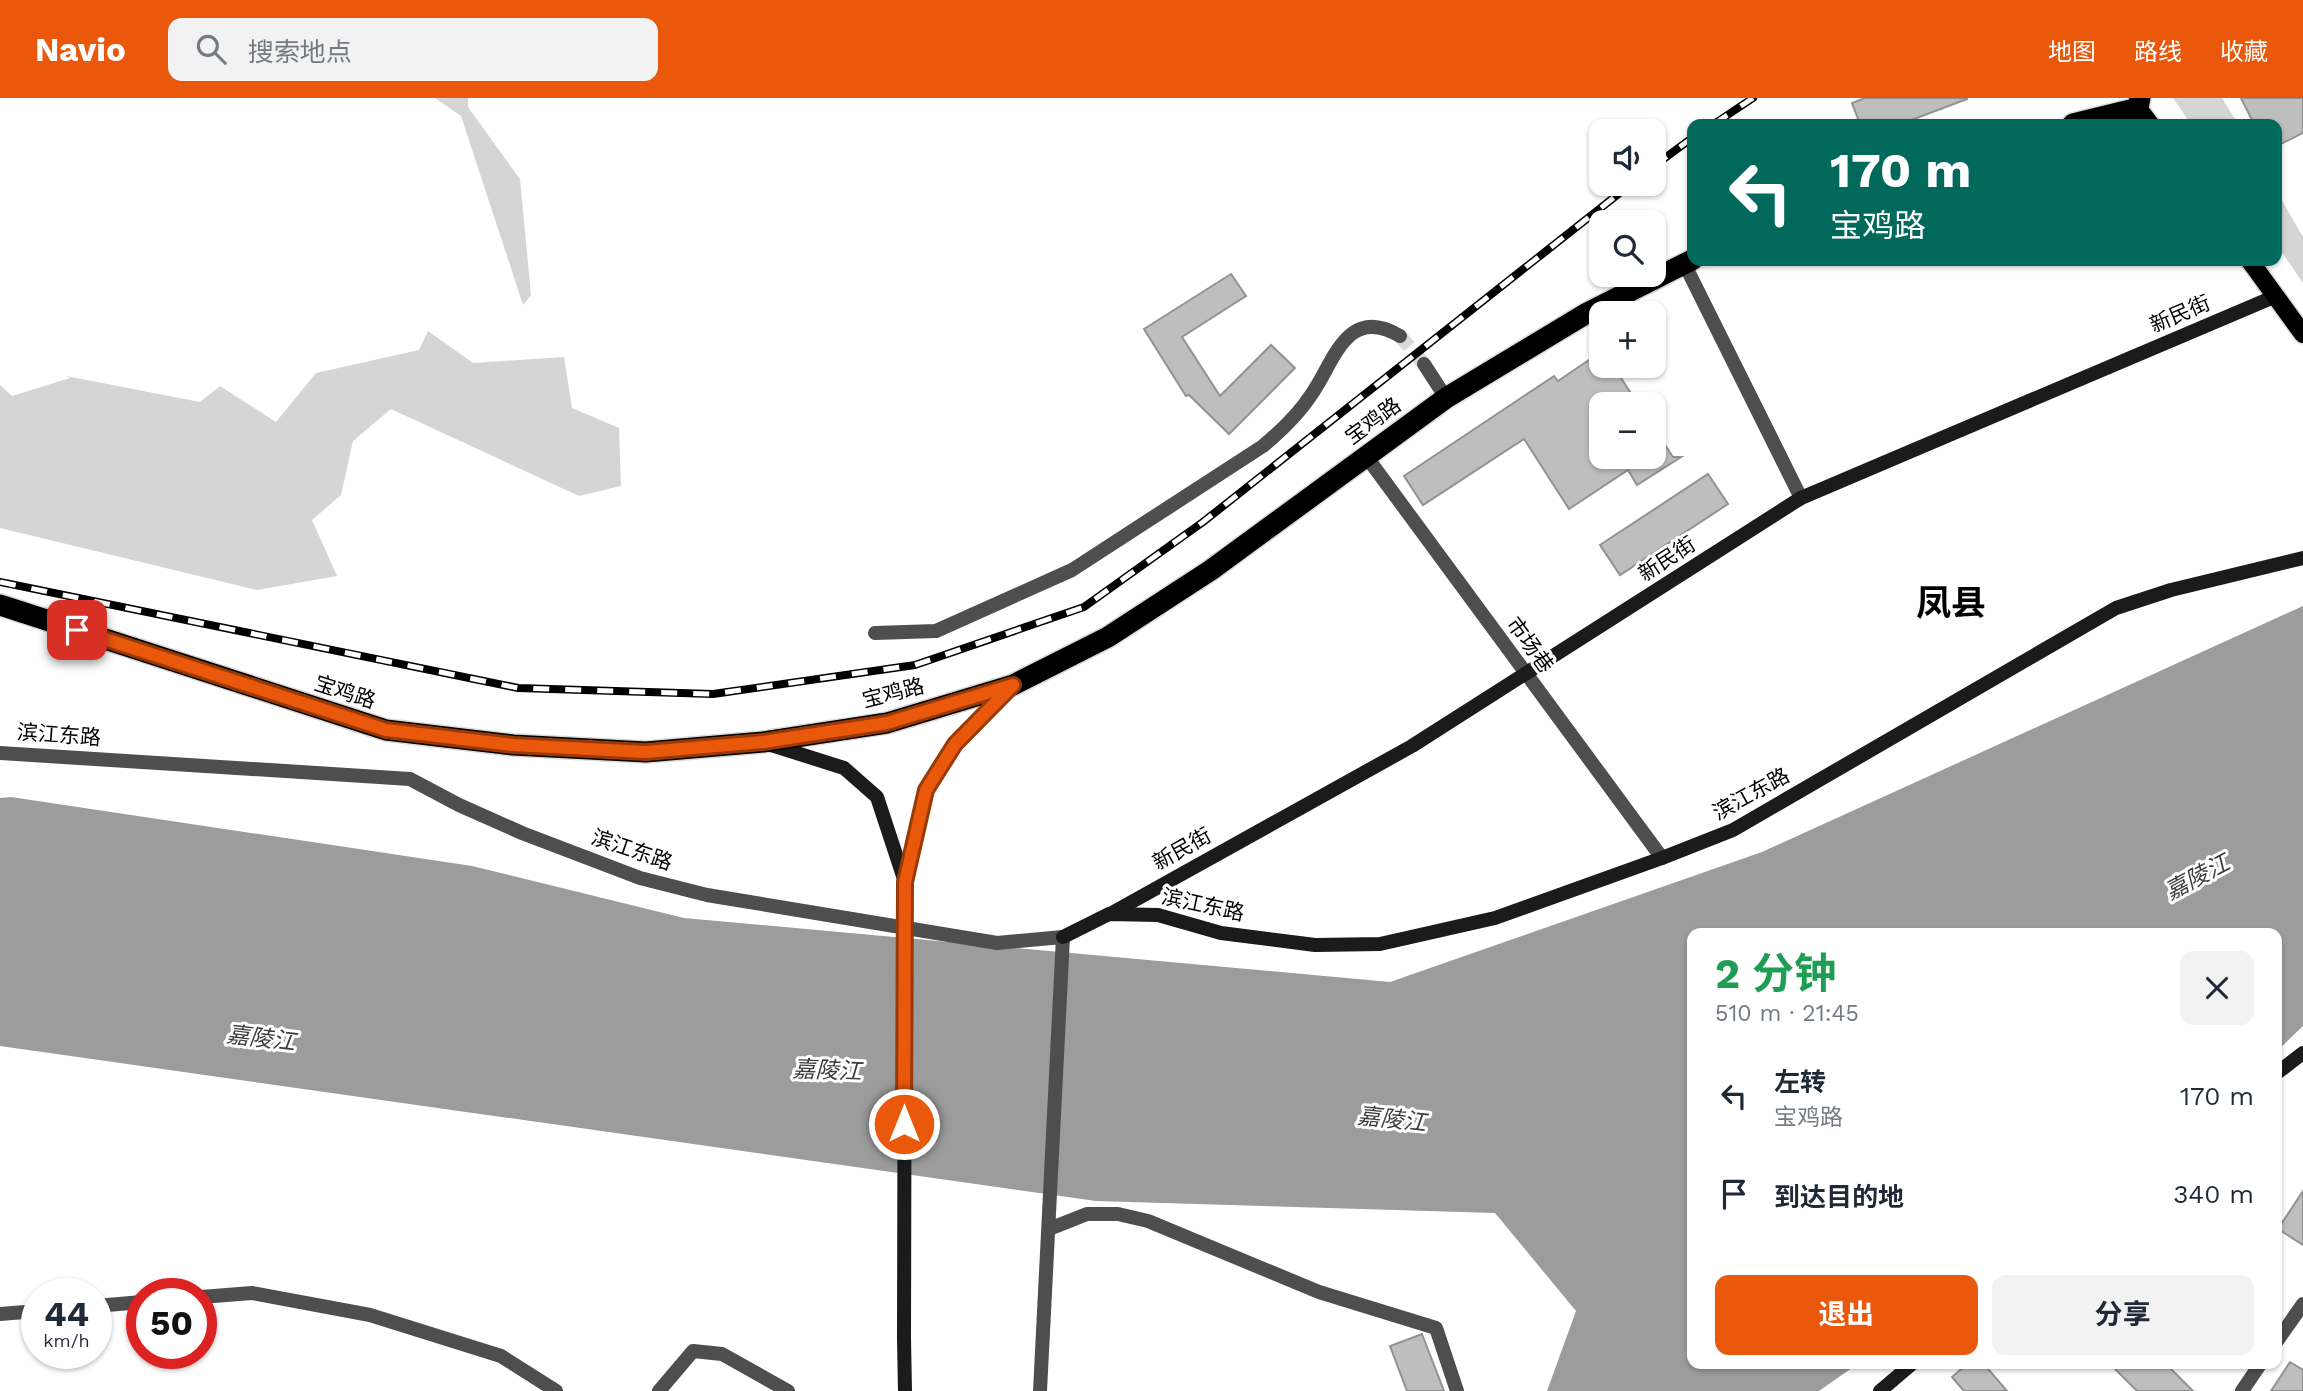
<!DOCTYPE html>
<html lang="zh">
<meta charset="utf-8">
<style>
body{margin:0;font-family:"Work Sans","Noto Sans SC",sans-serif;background:#f2f2f3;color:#1f2937;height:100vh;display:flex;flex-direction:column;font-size:26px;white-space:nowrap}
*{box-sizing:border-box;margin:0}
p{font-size:23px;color:#747a83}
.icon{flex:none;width:38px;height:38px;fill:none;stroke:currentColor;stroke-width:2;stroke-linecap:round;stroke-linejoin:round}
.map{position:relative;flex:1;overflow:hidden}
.drawer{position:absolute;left:1687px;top:830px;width:595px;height:441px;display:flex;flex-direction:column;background:#fff;border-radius:14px;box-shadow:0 2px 5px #0004}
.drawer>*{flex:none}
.top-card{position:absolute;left:1687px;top:21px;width:595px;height:147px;border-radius:14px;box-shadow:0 2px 5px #0004;background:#00695c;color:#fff;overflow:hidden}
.controls{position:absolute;left:1589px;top:21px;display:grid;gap:14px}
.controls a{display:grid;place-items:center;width:77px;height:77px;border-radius:14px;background:#fff;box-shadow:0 2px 5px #0004;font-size:35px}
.speed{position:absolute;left:21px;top:1180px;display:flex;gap:14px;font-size:35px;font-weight:700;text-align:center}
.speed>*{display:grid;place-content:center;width:91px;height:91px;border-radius:50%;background:#fff;box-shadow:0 2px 5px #0004;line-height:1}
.speed small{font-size:18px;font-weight:400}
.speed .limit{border:10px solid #d22;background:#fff;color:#111}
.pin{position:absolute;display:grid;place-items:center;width:60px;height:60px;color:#fff;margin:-30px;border-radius:14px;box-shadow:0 4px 10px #0006}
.me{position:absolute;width:77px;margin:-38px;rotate:0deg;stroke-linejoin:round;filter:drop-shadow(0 0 5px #0008)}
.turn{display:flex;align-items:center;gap:24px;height:147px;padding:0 28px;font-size:32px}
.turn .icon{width:91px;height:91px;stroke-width:2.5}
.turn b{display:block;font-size:49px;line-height:60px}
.round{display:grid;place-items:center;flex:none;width:74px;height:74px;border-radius:14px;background:#f2f2f3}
.summary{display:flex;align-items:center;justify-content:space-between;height:119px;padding:0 28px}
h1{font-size:42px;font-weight:700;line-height:52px;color:#1e9e55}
.primary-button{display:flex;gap:14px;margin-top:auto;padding:14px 28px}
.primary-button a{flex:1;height:80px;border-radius:14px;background:#ea580c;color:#fff;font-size:28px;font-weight:700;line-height:80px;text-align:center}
.primary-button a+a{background:#f2f2f3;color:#1f2937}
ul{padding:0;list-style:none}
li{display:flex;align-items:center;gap:21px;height:98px;padding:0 28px}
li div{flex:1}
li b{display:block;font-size:26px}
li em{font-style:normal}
header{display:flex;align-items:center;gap:42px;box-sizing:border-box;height:98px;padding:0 35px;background:#ea580c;color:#fff}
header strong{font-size:33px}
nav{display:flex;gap:38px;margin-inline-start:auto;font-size:24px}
.search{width:490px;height:63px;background:#f2f2f3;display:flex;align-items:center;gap:18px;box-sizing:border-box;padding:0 24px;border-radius:14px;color:#747a83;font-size:26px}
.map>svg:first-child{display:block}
</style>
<header>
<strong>Navio</strong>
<div class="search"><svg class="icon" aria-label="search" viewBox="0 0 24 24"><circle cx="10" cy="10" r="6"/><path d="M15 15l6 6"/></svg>搜索地点</div>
<nav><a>地图</a><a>路线</a><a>收藏</a></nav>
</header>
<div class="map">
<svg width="2303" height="1293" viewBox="0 0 2303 1293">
<rect width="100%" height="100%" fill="#fff"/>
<g fill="#d5d5d5">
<path d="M435,0H468V9L520,81L531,197L523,207L461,18Z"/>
<path d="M2173,0H2222L2238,26H2191Z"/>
<path d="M2277,94L2303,139V185L2277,147Z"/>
<path d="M428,233L473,265L564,259L572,310L619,330L621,388L579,398L391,311L353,343L341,397L312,422L337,478L257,492L0,430V287L12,298L70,280L66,278L200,304L220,288L276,324L316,275L419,252Z"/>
</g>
<path fill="#9c9c9c" d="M2303,508V928L2277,953V835H1692V1265H1859L1819,1293H1547L1576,1213L1495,1115L1096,1103L0,948V700L11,699L472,768L684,820L1390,884L1762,754Z"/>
<g fill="#bebebe" stroke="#929292" stroke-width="2">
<path d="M1865,0H1967V1L1901,26H1860L1852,5Z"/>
<path d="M2241,0H2303V35L2277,48V26H2254Z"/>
<path d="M1231,176L1246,198L1182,239L1220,298L1271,247L1295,270L1229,336L1189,297L1186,298L1144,231Z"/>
<path d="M1601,254V268H1613L1638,306H1601V359H1654V330L1673,359H1681L1637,387L1628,372L1569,411L1524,341L1423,407L1404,378L1554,278L1558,283Z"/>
<path d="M1708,376L1728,406L1620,477L1600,447Z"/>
<path d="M2303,1093V1147L2278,1131Z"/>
<path d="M1422,1236L1444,1293H1407L1390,1248Z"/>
<path d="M2290,1264L2303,1272V1293H2271Z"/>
<path d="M1968,1265H1983L2007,1293H1964L1952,1279Z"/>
<path d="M2109,1265H2165L2193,1293H2137Z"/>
</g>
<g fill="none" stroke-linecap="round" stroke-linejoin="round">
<path stroke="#d9d9d9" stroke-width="14" stroke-dasharray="14 7" stroke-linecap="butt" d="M1400,238L1424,266"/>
<g stroke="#dbdbdb" stroke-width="21">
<g id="primary">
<path d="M2138,10L2150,26"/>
<path d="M2250,163L2303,236"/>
</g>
</g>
<g stroke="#dbdbdb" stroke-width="24">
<g id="highway">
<path d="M2073,26L2138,10L2140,0"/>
<path d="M0,507L386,632L513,647L646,654L763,644L887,625L1013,587L1108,539L1211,472L1446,300L1587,215L1692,162"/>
</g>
</g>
<g stroke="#4e4e4e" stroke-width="14">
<path d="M1684,165L1801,400"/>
<path d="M1424,266L1446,300"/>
<path d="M1366,358L1662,760"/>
<path d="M875,535L936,533L1072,472L1263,348C1281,333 1298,317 1311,297C1334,265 1346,206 1400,238"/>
<path d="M0,655L410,681L459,707L522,735L640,780L707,797L997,845L1063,839L1040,1293"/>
<path d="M1049,1131L1087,1116H1118L1148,1123L1319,1194L1436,1230L1457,1293"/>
<path d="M201,1199L252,1195L370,1217L501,1258L556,1293"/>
<path d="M96,1208L142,1204"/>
<path d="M0,1216L37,1213"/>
<path d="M2277,1243L2303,1206"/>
<path d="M659,1293L693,1253L722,1256L788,1293"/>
<path d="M2242,1293L2261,1265"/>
</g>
<g stroke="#1b1b1b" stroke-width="14">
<path d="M768,646L844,670L877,699L905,784L926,692L955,646L1011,589"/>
<path d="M1110,816L1412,648L1801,400L2276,198"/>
<path d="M1063,839L1109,816L1158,817L1221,835L1315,847L1380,846L1495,820L1662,760L1733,732L2116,510L2171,492L2303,460"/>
<path d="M2277,975L2303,955"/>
<path d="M904,1241L905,1293"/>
<path d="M1880,1293L1913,1265"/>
</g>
<use href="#primary" stroke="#000" stroke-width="18"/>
<use href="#highway" stroke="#000" stroke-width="21"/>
<g stroke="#000" stroke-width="8">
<g id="rail">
<path d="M1714,26L1753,0"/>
<path d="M1654,68L1692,40"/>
<path d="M0,484L518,590L713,596L915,567L1084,509L1203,424L1631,86"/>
</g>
</g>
<use href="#rail" stroke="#fff" stroke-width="5" stroke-dasharray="16" stroke-linecap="butt"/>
<path stroke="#1b1b1b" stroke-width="14" d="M904,1241L905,784"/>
</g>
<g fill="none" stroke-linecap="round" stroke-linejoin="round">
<g stroke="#983908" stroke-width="18">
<path id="route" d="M77,532L386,632L513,647L646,654L763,644L887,625L1013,587L955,646L926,692L905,784L904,1026"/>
</g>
<use href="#route" stroke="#ea580c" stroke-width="12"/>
</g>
<g text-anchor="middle" stroke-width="6" stroke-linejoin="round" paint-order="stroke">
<g font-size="21" fill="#000" stroke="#fff">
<text transform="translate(2180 216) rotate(-23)" y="7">新民街</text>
<text transform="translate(1373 323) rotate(-36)" y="7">宝鸡路</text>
<text transform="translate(1667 461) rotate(-33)" y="7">新民街</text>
<text transform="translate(1530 547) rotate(54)" y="7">市场巷</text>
<text transform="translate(345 594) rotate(18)" y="7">宝鸡路</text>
<text transform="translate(893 595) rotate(-14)" y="7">宝鸡路</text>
<text transform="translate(59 637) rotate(4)" y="7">滨江东路</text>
<text transform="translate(1751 696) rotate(-29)" y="7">滨江东路</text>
<text transform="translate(1182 751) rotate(-29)" y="7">新民街</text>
<text transform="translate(632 752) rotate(19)" y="7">滨江东路</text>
<text transform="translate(1203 807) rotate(12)" y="7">滨江东路</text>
</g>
<g font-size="23" font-style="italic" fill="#3d3d3d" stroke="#fff">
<text transform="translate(2197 779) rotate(-28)" y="8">嘉陵江</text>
<text transform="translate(261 940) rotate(7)" y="8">嘉陵江</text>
<text transform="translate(827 972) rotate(2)" y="8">嘉陵江</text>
<text transform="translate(1392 1021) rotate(6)" y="8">嘉陵江</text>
</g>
<g font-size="35" font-weight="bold" fill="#000" stroke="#fff">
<text x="1951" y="517">凤县</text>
</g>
</g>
</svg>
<div class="controls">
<a><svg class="icon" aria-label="sound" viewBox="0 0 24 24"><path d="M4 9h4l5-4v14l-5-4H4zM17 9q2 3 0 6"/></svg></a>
<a><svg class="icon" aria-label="search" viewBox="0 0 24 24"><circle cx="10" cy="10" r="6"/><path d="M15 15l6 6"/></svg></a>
<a>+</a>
<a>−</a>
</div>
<div class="speed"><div>44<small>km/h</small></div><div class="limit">50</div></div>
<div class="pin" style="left:77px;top:532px;background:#d93025"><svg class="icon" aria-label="arrive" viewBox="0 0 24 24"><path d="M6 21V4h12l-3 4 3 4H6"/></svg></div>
<svg class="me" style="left:904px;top:1026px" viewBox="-20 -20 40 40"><circle r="17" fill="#ea580c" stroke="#fff" stroke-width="3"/><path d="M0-11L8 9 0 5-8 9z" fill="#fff"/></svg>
<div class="top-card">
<div class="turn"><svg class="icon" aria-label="left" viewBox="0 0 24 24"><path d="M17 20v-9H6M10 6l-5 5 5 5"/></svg><div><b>170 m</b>宝鸡路</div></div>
</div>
<section class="drawer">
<div class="summary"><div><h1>2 分钟</h1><p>510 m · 21:45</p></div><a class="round"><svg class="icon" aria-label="close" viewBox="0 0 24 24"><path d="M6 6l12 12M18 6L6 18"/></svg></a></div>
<ul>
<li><svg class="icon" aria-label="left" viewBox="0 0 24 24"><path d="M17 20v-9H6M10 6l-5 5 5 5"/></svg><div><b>左转</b><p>宝鸡路</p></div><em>170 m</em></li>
<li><svg class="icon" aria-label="arrive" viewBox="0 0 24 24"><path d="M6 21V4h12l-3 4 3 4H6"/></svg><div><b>到达目的地</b></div><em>340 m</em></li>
</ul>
<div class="primary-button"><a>退出</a><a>分享</a></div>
</section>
</div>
